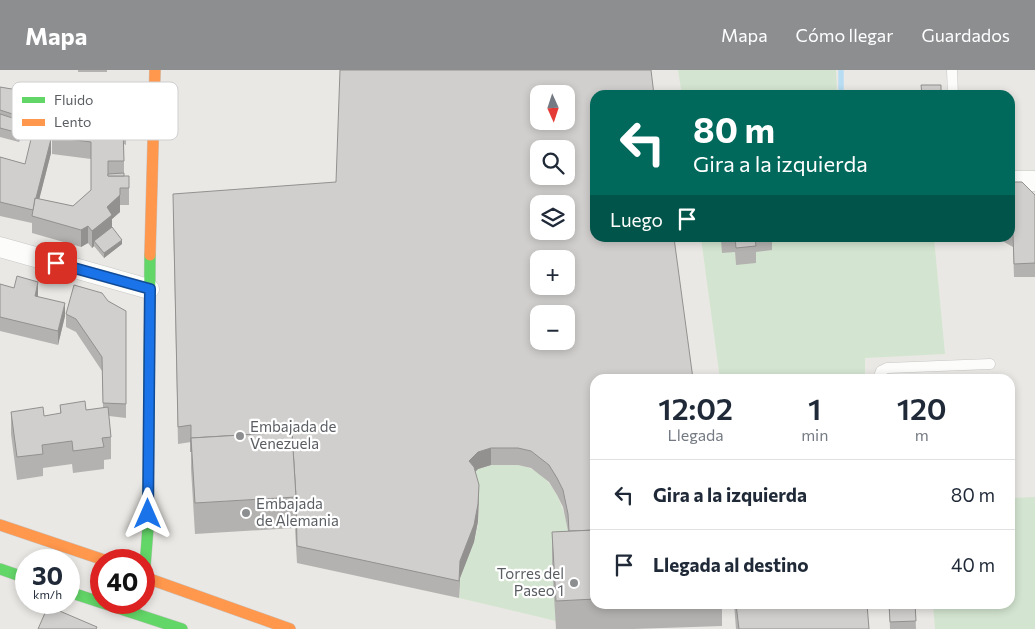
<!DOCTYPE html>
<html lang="es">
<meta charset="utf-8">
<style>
body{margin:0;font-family:Commissioner,sans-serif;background:#f2f2f3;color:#1f2937;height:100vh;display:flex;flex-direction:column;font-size:19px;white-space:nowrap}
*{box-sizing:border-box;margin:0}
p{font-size:16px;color:#747a83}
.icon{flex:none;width:28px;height:28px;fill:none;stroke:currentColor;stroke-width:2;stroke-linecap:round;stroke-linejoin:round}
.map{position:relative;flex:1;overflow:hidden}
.details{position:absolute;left:590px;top:304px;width:425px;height:235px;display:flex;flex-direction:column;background:#fff;border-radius:15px;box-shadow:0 2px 8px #0003}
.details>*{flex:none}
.hud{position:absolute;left:590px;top:20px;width:425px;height:152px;border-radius:15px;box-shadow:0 2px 8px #0003;background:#00695c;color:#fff;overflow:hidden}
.needle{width:32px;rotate:177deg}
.buttons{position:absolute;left:530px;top:15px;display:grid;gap:10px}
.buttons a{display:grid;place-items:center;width:45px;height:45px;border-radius:10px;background:#fff;box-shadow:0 2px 8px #0003;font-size:25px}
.speed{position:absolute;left:15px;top:479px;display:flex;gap:10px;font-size:25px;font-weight:700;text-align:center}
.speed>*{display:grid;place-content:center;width:65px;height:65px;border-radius:50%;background:#fff;box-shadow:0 2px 8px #0003;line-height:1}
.speed small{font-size:12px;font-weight:400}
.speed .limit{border:8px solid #d22;background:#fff;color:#111}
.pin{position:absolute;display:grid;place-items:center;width:42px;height:42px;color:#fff;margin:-21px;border-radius:10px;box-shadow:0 2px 8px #0006}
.me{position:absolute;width:55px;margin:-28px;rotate:0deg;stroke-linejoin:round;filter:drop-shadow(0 0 4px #0008)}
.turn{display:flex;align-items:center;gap:18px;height:105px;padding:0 20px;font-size:22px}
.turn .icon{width:65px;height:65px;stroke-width:2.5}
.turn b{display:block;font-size:35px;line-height:42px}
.then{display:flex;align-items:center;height:48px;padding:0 20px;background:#0003;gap:10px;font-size:19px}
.eta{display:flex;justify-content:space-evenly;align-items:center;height:85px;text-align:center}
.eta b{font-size:30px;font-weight:600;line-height:35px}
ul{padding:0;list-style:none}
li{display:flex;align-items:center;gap:15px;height:70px;padding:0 20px;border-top:1px solid #e0e1e3}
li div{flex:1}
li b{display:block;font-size:19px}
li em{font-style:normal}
header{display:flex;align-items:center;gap:30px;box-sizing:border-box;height:70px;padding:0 25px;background:#8c8e90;color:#fff}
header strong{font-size:24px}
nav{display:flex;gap:28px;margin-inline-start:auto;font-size:18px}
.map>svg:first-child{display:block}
</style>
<header>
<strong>Mapa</strong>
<nav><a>Mapa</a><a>Cómo llegar</a><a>Guardados</a></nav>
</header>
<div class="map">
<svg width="1035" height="559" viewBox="0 0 1035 559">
<rect width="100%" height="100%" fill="#eae8e4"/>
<g fill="#d3e5d0">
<path d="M678,0H836L837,25H682Z"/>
<path d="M701,168H711L712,170H721L735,182L736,195L771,168H934L945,284L865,288V309H720Z"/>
<path d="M491,395C500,395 509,393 518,395C560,401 571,456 570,491C570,510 560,532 556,551L459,528C460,522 459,515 460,508C462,495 470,484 474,472C480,451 483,426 469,408L478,399Z"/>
<path d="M1035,427V559H935L933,534H1010V454H1014L1013,428Z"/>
</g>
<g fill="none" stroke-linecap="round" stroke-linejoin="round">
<path stroke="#b8ddf3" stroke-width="5.5" d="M841,0V25"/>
<g stroke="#c6c7c6" stroke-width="11">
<g id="lane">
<path d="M952,0L953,25"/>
<path d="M878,309L881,301L887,298L990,294"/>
</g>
</g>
<g stroke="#c6c7c6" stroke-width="21">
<g id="street">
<path d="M1010,111H1035"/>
<path d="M0,177L149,219"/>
</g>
</g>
<g stroke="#c6c6c5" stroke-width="12">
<g id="fast">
<path d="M0,499L26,508"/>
<path d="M144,509L148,458L150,185"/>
<path d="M69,522L182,559"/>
</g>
</g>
<g stroke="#c6c6c5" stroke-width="12">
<g id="slow">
<path d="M150,185L155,0"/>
<path d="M0,455L104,490"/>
<path d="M144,507L290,559"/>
</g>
</g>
<use href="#lane" stroke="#fcfcfb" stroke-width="10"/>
<use href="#street" stroke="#fcfcfb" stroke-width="20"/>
<use href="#fast" stroke="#63d668" stroke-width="11"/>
<use href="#slow" stroke="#ff974d" stroke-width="11"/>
</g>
<g fill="#b4b2b0" fill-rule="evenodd">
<rect x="78" y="0" width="29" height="2"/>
<path d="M0,17L59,27L127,29L126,75L124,74V106H129V135H120V142L112,149V157L122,174L104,188L94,176L92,178L88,173L81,177L32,163V153L0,146V87L25,94L50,69L22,60L19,72L0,67ZM51,69L52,70V84L91,89V120L73,136L39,129L51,83Z"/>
<path d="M1010,112L1035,125V207H1014L1013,177L997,168H1010Z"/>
<path d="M173,141L595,309V534H722V556L633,559H556L552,493V462L568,461L563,437L557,425L549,412L531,398L518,395H491L478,399L475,402L479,432L478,451L474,472L460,508L459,528L297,493L295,458L195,464L191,399V372L178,374Z"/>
<path d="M711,168H772V180L756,182V193L736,195L735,182L722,183L721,170L711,171Z"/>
<path d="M0,214L38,225V226L65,246L58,275L0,261Z"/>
<path d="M108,231L126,241V348L109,346L111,367V389L104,390V399L73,403L72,394L43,398V406L17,410L11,364V342L44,346L60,344V335L86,340L103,338L102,301L76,262L66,257V244Z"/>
<path d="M1010,400L1014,437V454H1010Z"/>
<path d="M734,534H867L869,559H736Z"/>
<path d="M889,534H915L916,559H890Z"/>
</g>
<g fill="#929190">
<path d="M22,51V60L19,72V63Z"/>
<path d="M51,69V83L35,146L33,140Z"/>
<path d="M120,118V142L112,149V162L94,171V176L92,178V161L107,137Z"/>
<path d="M88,156V173L81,177V160Z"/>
<path d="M122,170V174L104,188V183Z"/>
<path d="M38,212V225L35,239V226Z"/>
<path d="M65,233V246L58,275V261Z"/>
<path d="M491,378V395L478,399L469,408V391L478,382Z"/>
<path d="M479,415L478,451L474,472L460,508L459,528L460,491Z"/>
</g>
<g fill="#d1cfcd" stroke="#929190" fill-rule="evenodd">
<path d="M340,0H651L654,25H595V168H674L693,309H595V460L569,461L568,444L563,420L557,408L549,395L531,381L518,378H491L478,382L469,391L474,397L479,415L478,434L474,455L460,491L459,511L297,476L296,427L292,362L191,368V382V355L178,357L173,124L336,112ZM539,24H566V51H539ZM539,79H566V106H539ZM539,134H566V161H539ZM539,189H566V216H539ZM539,244H566V271H539Z"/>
<path d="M921,15H941V25H911H922Z"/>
<path d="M0,17L59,27L127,29L126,61H123V57L54,49L53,57L0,40Z"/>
<path d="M0,44L22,51L19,63L0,58Z"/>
<path d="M54,49L123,57L124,91H108V106H129V118H120V125L107,137L112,145L92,161L88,156L81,160L32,146L35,128L73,136L91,120V72L52,67Z"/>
<path d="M32,65L51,69L36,128H35L33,140L0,132V87L25,94Z"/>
<path d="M124,103V106H108V104Z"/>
<path d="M1010,112H1022L1035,125V193L1014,194L1013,164L1010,162Z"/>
<path d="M112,157L122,170L104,183L94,171Z"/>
<path d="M735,168H755L756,176L736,178Z"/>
<path d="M17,206L38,212L35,226L65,233L58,261L0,247V214L14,218Z"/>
<path d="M74,215L102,223L108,231L126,241V334L103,333L102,287L76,249L66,244Z"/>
<path d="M85,331L86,340L108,337L111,367L102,368L104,377L73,381L72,371L42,375L43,384L17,387L11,342L43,337L44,346L61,343L60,335Z"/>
<path d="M292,362L296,427L195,433L191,368Z"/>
<path d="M1010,400H1012L1014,437H1010Z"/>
<path d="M595,460V529L556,531L552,462Z"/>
<path d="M736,534H867L869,559H739Z"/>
<path d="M889,534H915L916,551L890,552Z"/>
<path d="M48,536L97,557L96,559H38Z"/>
</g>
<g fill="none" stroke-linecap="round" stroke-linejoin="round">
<g stroke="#114b97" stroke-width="12">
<path id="route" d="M56,193L150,219L148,444"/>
</g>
<use href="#route" stroke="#1a73e8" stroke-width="9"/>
</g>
<g fill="#8c8e90" stroke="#fff" stroke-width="2">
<circle cx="240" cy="366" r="5"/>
<circle cx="246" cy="443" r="5"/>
<circle cx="574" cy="513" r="5"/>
</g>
<g text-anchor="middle" stroke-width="4.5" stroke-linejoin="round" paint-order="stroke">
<g font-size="15" fill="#5a5e62" stroke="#fff" text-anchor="start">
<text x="250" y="362">Embajada de<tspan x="250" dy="17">Venezuela</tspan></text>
<text x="256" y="439">Embajada<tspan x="256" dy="17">de Alemania</tspan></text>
<text x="564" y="509" text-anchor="end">Torres del<tspan x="564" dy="17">Paseo 1</tspan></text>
</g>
</g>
<rect x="12" y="12" width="166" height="58" rx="8" fill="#fff" stroke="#cecfd0" stroke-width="1"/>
<rect x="22" y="27" width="23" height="6" fill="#63d668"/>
<rect x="22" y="49" width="23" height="7" fill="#ff974d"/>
<g font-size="14" fill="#5a5e62">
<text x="54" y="35">Fluido</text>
<text x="54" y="57">Lento</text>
</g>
</svg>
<div class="buttons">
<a><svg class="needle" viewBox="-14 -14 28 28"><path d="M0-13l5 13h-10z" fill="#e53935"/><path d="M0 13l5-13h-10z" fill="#747a83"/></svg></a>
<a><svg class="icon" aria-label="search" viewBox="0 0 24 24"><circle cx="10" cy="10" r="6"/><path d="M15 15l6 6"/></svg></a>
<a><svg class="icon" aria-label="layers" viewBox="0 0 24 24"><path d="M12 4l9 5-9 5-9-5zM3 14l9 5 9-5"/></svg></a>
<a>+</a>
<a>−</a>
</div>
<div class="speed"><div>30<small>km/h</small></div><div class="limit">40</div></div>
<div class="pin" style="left:56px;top:193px;background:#d93025"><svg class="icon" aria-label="arrive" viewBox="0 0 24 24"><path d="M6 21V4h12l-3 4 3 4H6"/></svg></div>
<svg class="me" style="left:148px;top:444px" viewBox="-20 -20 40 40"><path d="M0-17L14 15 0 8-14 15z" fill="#1a73e8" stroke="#fff" stroke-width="4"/></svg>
<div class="hud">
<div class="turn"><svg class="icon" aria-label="left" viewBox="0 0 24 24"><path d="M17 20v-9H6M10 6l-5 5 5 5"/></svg><div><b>80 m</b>Gira a la izquierda</div></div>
<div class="then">Luego<svg class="icon" aria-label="arrive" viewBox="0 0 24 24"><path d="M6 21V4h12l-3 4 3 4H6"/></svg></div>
</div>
<section class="details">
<div class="eta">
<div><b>12:02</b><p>Llegada</p></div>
<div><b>1</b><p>min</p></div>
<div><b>120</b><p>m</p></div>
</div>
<ul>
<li><svg class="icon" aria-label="left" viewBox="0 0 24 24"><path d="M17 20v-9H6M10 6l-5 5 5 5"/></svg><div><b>Gira a la izquierda</b></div><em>80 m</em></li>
<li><svg class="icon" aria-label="arrive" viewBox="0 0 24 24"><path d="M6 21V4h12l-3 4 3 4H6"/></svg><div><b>Llegada al destino</b></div><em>40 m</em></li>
</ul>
</section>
</div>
